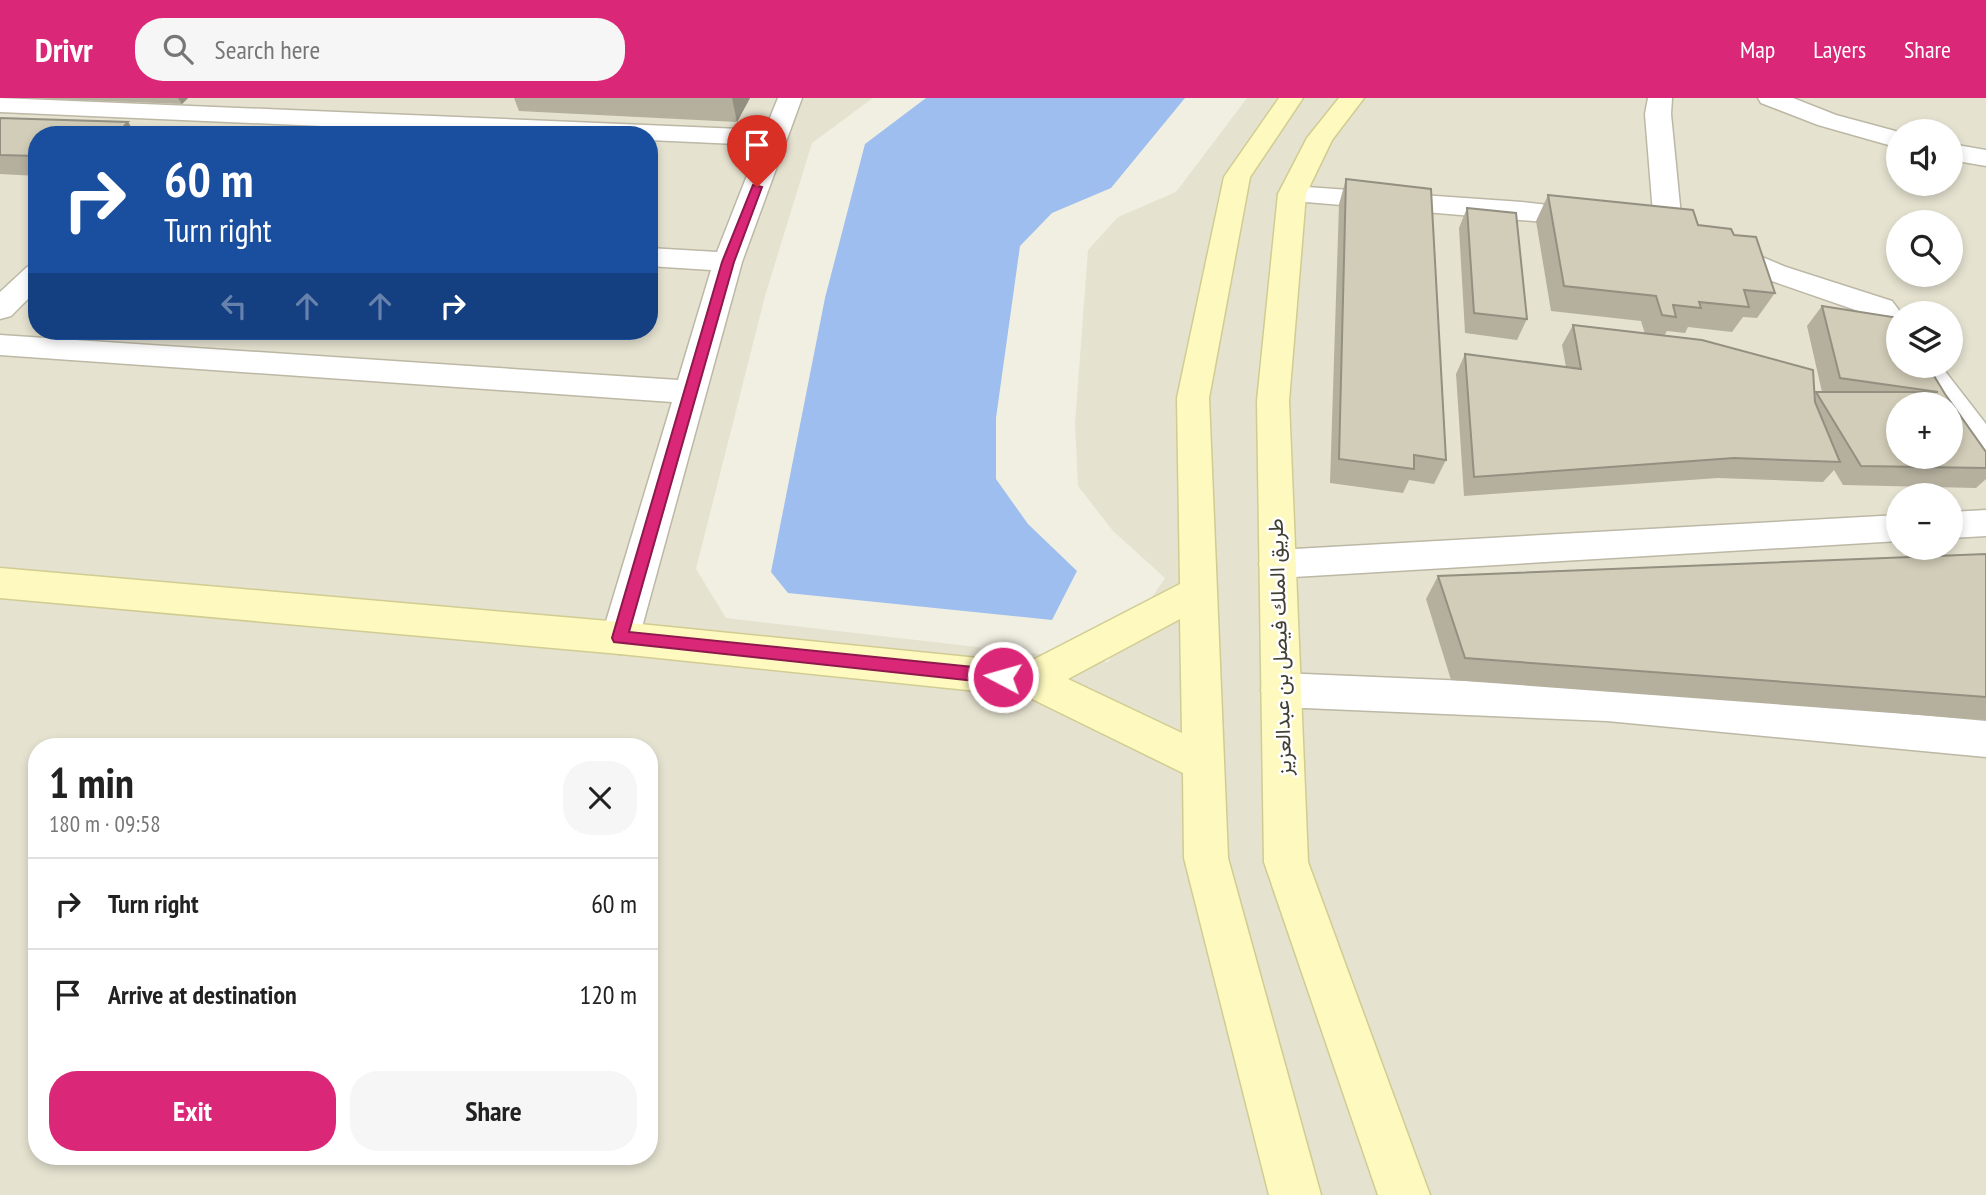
<!DOCTYPE html>
<meta charset="utf-8">
<style>
body{margin:0;font-family:"PT Sans Narrow",Vazirmatn,sans-serif;background:#f6f6f6;color:#222;height:100vh;display:flex;flex-direction:column;font-size:26px;white-space:nowrap}
*{box-sizing:border-box;margin:0}
p{font-size:23px;color:#767676}
.icon{flex:none;width:38px;height:38px;fill:none;stroke:currentColor;stroke-width:2;stroke-linecap:round;stroke-linejoin:round}
.map{position:relative;flex:1;overflow:hidden}
.panel{position:absolute;left:28px;top:640px;width:630px;height:427px;display:flex;flex-direction:column;background:#fff;border-radius:28px;box-shadow:0 4px 10px #0003}
.panel>*{flex:none}
.banner{position:absolute;left:28px;top:28px;width:630px;height:214px;border-radius:28px;box-shadow:0 4px 10px #0003;background:#1a4fa0;color:#fff;overflow:hidden}
.buttons{position:absolute;left:1886px;top:21px;display:grid;gap:14px}
.buttons a{display:grid;place-items:center;width:77px;height:77px;border-radius:50%;background:#fff;box-shadow:0 4px 10px #0003;font-size:35px}
.pin{position:absolute;display:grid;place-items:center;width:60px;height:60px;color:#fff;margin:-72px -30px;border-radius:50% 50% 50% 0;rotate:-45deg;box-shadow:0 0 7px #0007}
.pin .icon{rotate:45deg}
.me{position:absolute;width:77px;margin:-38px;rotate:276deg;stroke-linejoin:round;filter:drop-shadow(0 0 5px #0008)}
.turn{display:flex;align-items:center;gap:24px;height:147px;padding:0 21px;font-size:32px}
.turn .icon{width:91px;height:91px;stroke-width:2.5}
.turn b{display:block;font-size:49px;line-height:60px}
.lanes{display:flex;align-items:center;height:66px;padding:0 21px;background:#0003;justify-content:center;gap:35px;direction:ltr}
.lanes .off{opacity:.35}
.round{display:grid;place-items:center;flex:none;width:74px;height:74px;border-radius:28px;background:#f6f6f6}
.headline{display:flex;align-items:center;justify-content:space-between;height:119px;padding:0 21px}
h1{font-size:42px;font-weight:800;line-height:52px}
.primary-button{display:flex;gap:14px;margin-top:auto;padding:14px 21px}
.primary-button a{flex:1;height:80px;border-radius:28px;background:#db2777;color:#fff;font-size:28px;font-weight:800;line-height:80px;text-align:center}
.primary-button a+a{background:#f6f6f6;color:#222}
ul{padding:0;list-style:none}
li{display:flex;align-items:center;gap:21px;height:91px;padding:0 21px;border-top:2px solid #e0e0e0}
li div{flex:1}
li b{display:block;font-size:26px}
li em{font-style:normal}
header{display:flex;align-items:center;gap:42px;box-sizing:border-box;height:98px;padding:0 35px;background:#db2777;color:#fff}
header strong{font-size:33px}
nav{display:flex;gap:38px;margin-inline-start:auto;font-size:24px}
.search{width:490px;height:63px;background:#f6f6f6;display:flex;align-items:center;gap:18px;box-sizing:border-box;padding:0 24px;border-radius:28px;color:#767676;font-size:26px}
.map>svg:first-child{display:block}
</style>
<header>
<strong>Drivr</strong>
<div class="search"><svg class="icon" aria-label="search" viewBox="0 0 24 24"><circle cx="10" cy="10" r="6"/><path d="M15 15l6 6"/></svg>Search here</div>
<nav><a>Map</a><a>Layers</a><a>Share</a></nav>
</header>
<div class="map">
<svg width="1986" height="1097" viewBox="0 0 1986 1097">
<rect width="100%" height="100%" fill="#f1efe2"/>
<path fill="#e5e2d0" fill-rule="evenodd" d="M0,0H873L812,45L765,198L696,471L726,520L1108,564L1165,480L1113,433L1078,388L1075,325L1088,152L1118,119L1176,94L1247,0H1986V1097H0ZM1899,33H1951V86H1899ZM37,37H649V233H37ZM1899,124H1951V177H1899ZM1899,215H1951V268H1899ZM1899,306H1951V359H1899ZM1899,397H1951V450H1899ZM37,649H649V1059H37Z"/>
<path fill="#9dbeee" d="M926,0H1185L1111,90L1052,115L1020,148L996,320V381L1028,426L1077,473L1052,522L788,495L771,474L825,200L865,46Z"/>
<g fill="none" stroke-linecap="round" stroke-linejoin="round">
<g stroke="#bcb8a5" stroke-width="3">
<g id="street">
<path d="M0,0L765,32L778,0H802L742,164L639,540L634,551L620,556L606,551L601,540L672,304L0,257V237L678,282L711,172L649,168V150L717,154L759,47L649,42V37H526L0,14Z"/>
<path d="M1648,0H1672L1671,16L1682,128L1678,134L1668,136L1658,134L1654,128L1645,16Z"/>
<path d="M1758,0H1793L1836,17L1899,34V50L1818,27L1761,5Z"/>
<path d="M1951,46L1986,52V68L1951,62Z"/>
<path d="M1292,88L1522,104L1593,112L1603,114L1607,120L1603,126L1593,128L1282,102L1278,96L1282,90Z"/>
<path d="M1719,141L1786,169L1892,203L1901,215H1899V244L1888,241L1870,217L1766,181L1709,156L1705,150L1709,144Z"/>
<path d="M37,166V192L11,218L0,221V194L27,169Z"/>
<path d="M1908,268H1941L1986,326V362C1962,355 1951,330 1951,306H1936Z"/>
<path d="M1986,412V438L1951,440V414Z"/>
<path d="M1899,417V443L1277,480L1264,476L1259,466L1264,456L1277,452Z"/>
<path d="M1281,575L1607,589L1986,623V659L1607,623L1281,609L1267,604L1261,592L1267,580Z"/>
</g>
</g>
<g stroke="#d1cc92" stroke-width="3">
<g id="secondary">
<path d="M1279,0H1303L1250,79L1209,300L1228,760L1321,1097H1269L1184,760L1183,675L1026,598L620,556L0,500V470L620,524L1027,565L1180,486L1177,300L1224,79ZM1180,521L1182,635L1068,581Z"/>
<path d="M1339,0H1364L1332,42L1306,96L1289,303L1308,764L1430,1097H1378L1264,764L1257,303L1278,96L1307,40Z"/>
</g>
</g>
<use href="#street" fill="#fff" fill-rule="evenodd"/>
<use href="#secondary" fill="#fefabf" fill-rule="evenodd"/>
</g>
<g fill="#b5b09e">
<path d="M29,0H188L182,6Z"/>
<path d="M514,0H750L737,24L519,13Z"/>
<path d="M0,20L128,24L136,37H37V78L0,76Z"/>
<path d="M1346,81L1446,362L1434,386L1409,382L1403,395L1330,385L1339,106Z"/>
<path d="M1548,97L1698,127L1734,137L1775,195L1757,220L1743,219L1732,234L1688,229L1685,235L1667,233L1664,238L1814,295L1816,294H1822L1807,228L1822,208L1945,296L1986,354V381L1976,390L1843,387L1834,372L1823,384L1718,380L1464,398L1456,276L1465,256L1566,269L1562,247L1573,227L1645,236L1641,223L1551,213L1536,123Z"/>
<path d="M1467,110L1527,221L1517,242L1465,235L1459,130Z"/>
<path d="M1986,456V622L1451,582L1426,501L1438,478Z"/>
</g>
<g fill="#939081">
<path d="M178,0H188L182,6Z"/>
<path d="M732,0H750L737,24Z"/>
<path d="M128,24L136,37H116Z"/>
</g>
<g fill="#d2cdb8" stroke="#939081" stroke-width="2" fill-rule="evenodd">
<path d="M0,20L128,24L116,37H37V58L0,57Z"/>
<path d="M1346,81L1431,91L1446,362L1414,357V371L1339,361Z"/>
<path d="M1548,97L1693,112L1698,127L1731,131L1734,137L1756,139L1775,195L1744,192L1749,209L1699,204L1701,210L1673,207L1676,219L1662,217L1656,198L1564,188Z"/>
<path d="M1467,110L1516,115L1527,221L1474,215Z"/>
<path d="M1822,208L1899,220V268H1928L1945,296L1986,354V370L1861,368L1816,294H1938L1840,280ZM1899,306H1951V359H1899Z"/>
<path d="M1573,227L1702,242L1813,272L1815,304L1840,364L1734,360L1474,379L1465,256L1581,271Z"/>
<path d="M1986,456V599L1465,560L1438,478Z"/>
</g>
<path fill="#db2777" stroke="#8e194d" stroke-width="2" d="M753,87L762,89L734,164L629,534L1003,572L1009,574L1011,579L1009,584L1003,586L614,544L612,540L722,164Z"/>
<g text-anchor="middle" stroke-width="5" stroke-linejoin="round" paint-order="stroke">
<g font-size="21" fill="#423f33" stroke="#fff">
<text transform="translate(1280 549) rotate(-92)" y="7">طريق الملك فيصل بن عبدالعزيز</text>
</g>
</g>
</svg>
<div class="buttons">
<a><svg class="icon" aria-label="sound" viewBox="0 0 24 24"><path d="M4 9h4l5-4v14l-5-4H4zM17 9q2 3 0 6"/></svg></a>
<a><svg class="icon" aria-label="search" viewBox="0 0 24 24"><circle cx="10" cy="10" r="6"/><path d="M15 15l6 6"/></svg></a>
<a><svg class="icon" aria-label="layers" viewBox="0 0 24 24"><path d="M12 4l9 5-9 5-9-5zM3 14l9 5 9-5"/></svg></a>
<a>+</a>
<a>−</a>
</div>
<div class="pin" style="left:757px;top:89px;background:#d93025"><svg class="icon" aria-label="arrive" viewBox="0 0 24 24"><path d="M6 21V4h12l-3 4 3 4H6"/></svg></div>
<svg class="me" style="left:1003px;top:579px" viewBox="-20 -20 40 40"><circle r="17" fill="#db2777" stroke="#fff" stroke-width="3"/><path d="M0-11L8 9 0 5-8 9z" fill="#fff"/></svg>
<div class="banner">
<div class="turn"><svg class="icon" aria-label="right" viewBox="0 0 24 24"><path d="M7 20v-9h11M14 6l5 5-5 5"/></svg><div><b>60 m</b>Turn right</div></div>
<div class="lanes"><svg class="icon off" aria-label="left" viewBox="0 0 24 24"><path d="M17 20v-9H6M10 6l-5 5 5 5"/></svg><svg class="icon off" aria-label="ahead" viewBox="0 0 24 24"><path d="M12 20V5M6 11l6-6 6 6"/></svg><svg class="icon off" aria-label="ahead" viewBox="0 0 24 24"><path d="M12 20V5M6 11l6-6 6 6"/></svg><svg class="icon" aria-label="right" viewBox="0 0 24 24"><path d="M7 20v-9h11M14 6l5 5-5 5"/></svg></div>
</div>
<section class="panel">
<div class="headline"><div><h1>1 min</h1><p>180 m · 09:58</p></div><a class="round"><svg class="icon" aria-label="close" viewBox="0 0 24 24"><path d="M6 6l12 12M18 6L6 18"/></svg></a></div>
<ul>
<li><svg class="icon" aria-label="right" viewBox="0 0 24 24"><path d="M7 20v-9h11M14 6l5 5-5 5"/></svg><div><b>Turn right</b></div><em>60 m</em></li>
<li><svg class="icon" aria-label="arrive" viewBox="0 0 24 24"><path d="M6 21V4h12l-3 4 3 4H6"/></svg><div><b>Arrive at destination</b></div><em>120 m</em></li>
</ul>
<div class="primary-button"><a>Exit</a><a>Share</a></div>
</section>
</div>
